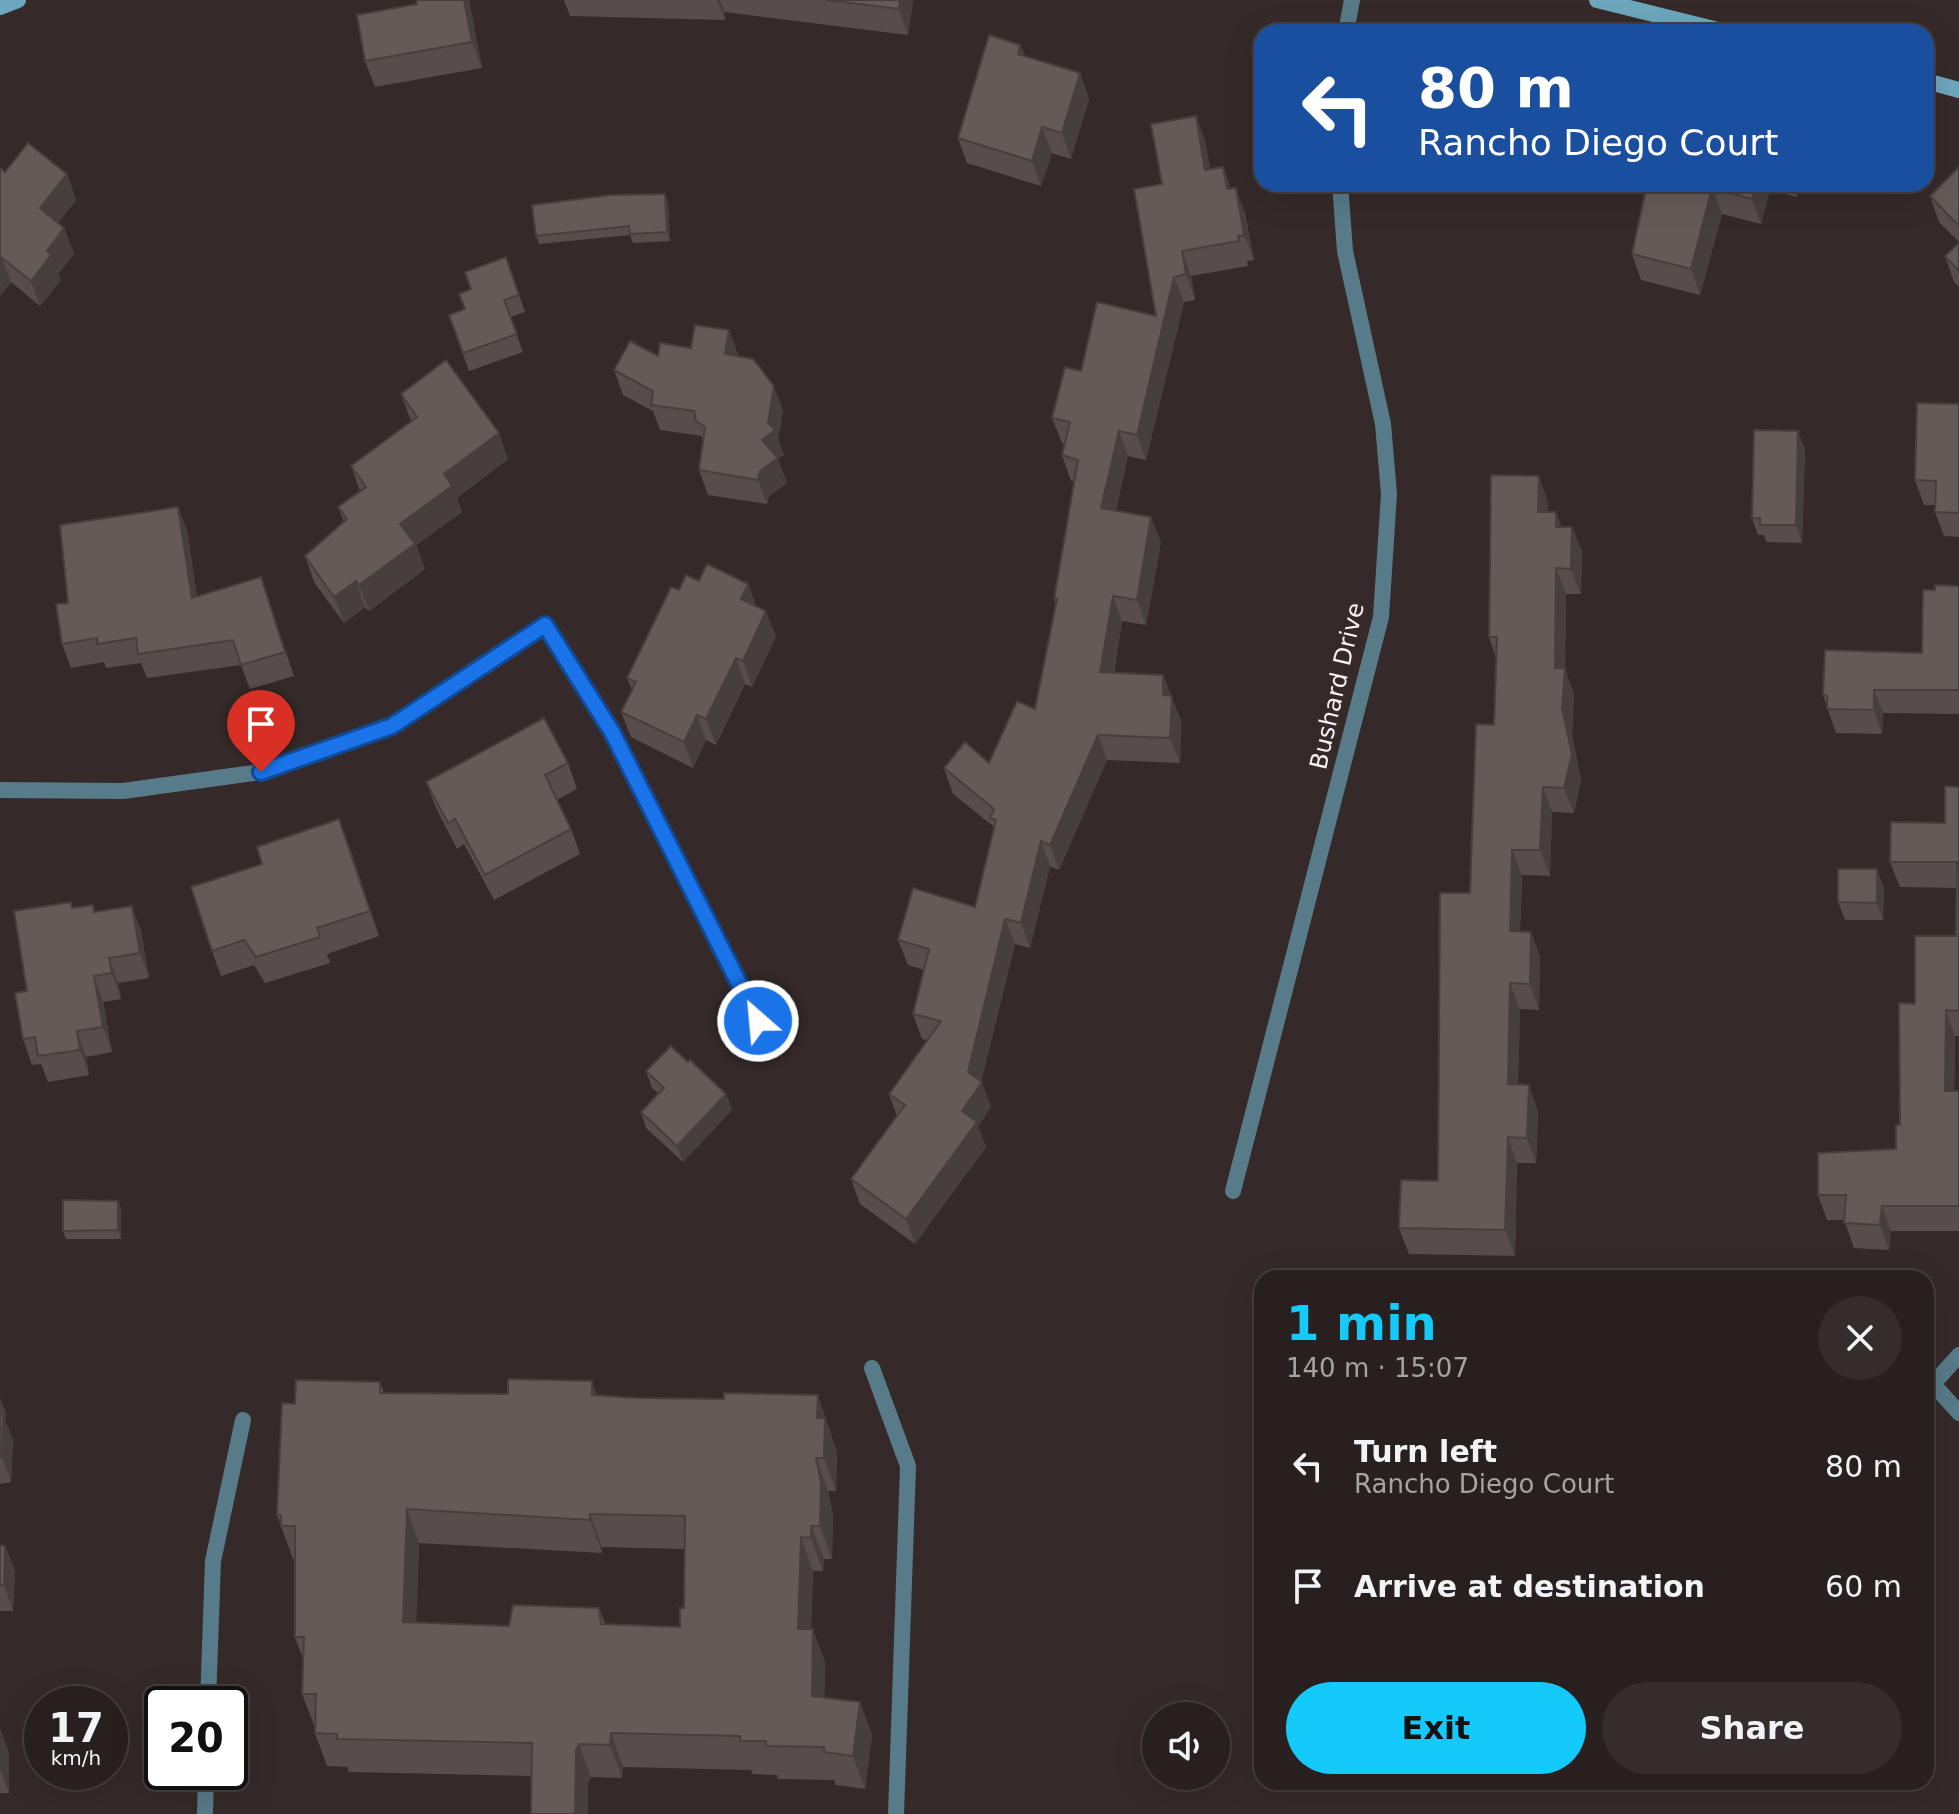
<!DOCTYPE html>
<meta charset="utf-8">
<style>
body{margin:0;font-family:"DejaVu Sans",sans-serif;background:#342d2c;color:#f1f3f6;height:100vh;display:flex;flex-direction:column;font-size:30px;white-space:nowrap}
*{box-sizing:border-box;margin:0}
p{font-size:26px;color:#a5a3a4}
.icon{flex:none;width:44px;height:44px;fill:none;stroke:currentColor;stroke-width:2;stroke-linecap:round;stroke-linejoin:round}
.map{position:relative;flex:1;overflow:hidden}
.panel{position:absolute;left:1254px;top:1270px;width:680px;height:520px;display:flex;flex-direction:column;background:#28201f;border-radius:24px;box-shadow:0 8px 32px #0002,0 0 0 2px #443e3d}
.panel>*{flex:none}
.banner{position:absolute;left:1254px;top:24px;width:680px;height:168px;border-radius:24px;box-shadow:0 8px 32px #0002,0 0 0 2px #443e3d;background:#1a4fa0;color:#fff;overflow:hidden}
.controls{position:absolute;left:1142px;top:1702px;display:grid;gap:16px}
.controls a{display:grid;place-items:center;width:88px;height:88px;border-radius:50%;background:#28201f;box-shadow:0 8px 32px #0002,0 0 0 2px #443e3d;font-size:40px}
.speed{position:absolute;left:24px;top:1686px;display:flex;gap:16px;font-size:40px;font-weight:700;text-align:center}
.speed>*{display:grid;place-content:center;width:104px;height:104px;border-radius:50%;background:#28201f;box-shadow:0 8px 32px #0002,0 0 0 2px #443e3d;line-height:1}
.speed small{font-size:20px;font-weight:400}
.speed .limit{border:4px solid #111;border-radius:12px;background:#fff;color:#111}
.pin{position:absolute;display:grid;place-items:center;width:68px;height:68px;color:#fff;margin:-82px -34px;border-radius:50% 50% 50% 0;rotate:-45deg;box-shadow:0 0 8px #0007}
.pin .icon{rotate:45deg}
.me{position:absolute;width:88px;margin:-44px;rotate:333deg;stroke-linejoin:round;filter:drop-shadow(0 0 6px #0008)}
.turn{display:flex;align-items:center;gap:28px;height:168px;padding:0 32px;font-size:36px}
.turn .icon{width:104px;height:104px;stroke-width:2.5}
.turn b{display:block;font-size:56px;line-height:68px}
.round{display:grid;place-items:center;flex:none;width:84px;height:84px;border-radius:42px;background:#342d2c}
.headline{display:flex;align-items:center;justify-content:space-between;height:136px;padding:0 32px}
h1{font-size:48px;font-weight:600;line-height:60px;color:#14cafb}
.action{display:flex;gap:16px;margin-top:auto;padding:16px 32px}
.action a{flex:1;height:92px;border-radius:48px;background:#14cafb;color:#111;font-size:32px;font-weight:600;line-height:92px;text-align:center}
.action a+a{background:#342d2c;color:#f1f3f6}
ul{padding:0;list-style:none}
li{display:flex;align-items:center;gap:24px;height:120px;padding:0 32px}
li div{flex:1}
li b{display:block;font-size:30px}
li em{font-style:normal}
.map>svg:first-child{display:block}
</style>
<div class="map">
<svg width="1959" height="1814" viewBox="0 0 1959 1814">
<rect width="100%" height="100%" fill="#352a29"/>
<g fill="none" stroke-linecap="round" stroke-linejoin="round">
<g stroke="#587b89" stroke-width="16">
<path d="M545,625L612,732L758,1021"/>
<path d="M1959,1355L1933,1384L1959,1413"/>
<path d="M872,1368L908,1466L896,1814"/>
<path d="M208,1704L213,1561L243,1420"/>
<path d="M205,1814L206,1772"/>
</g>
<g stroke="#587b89" stroke-width="16">
<path d="M1346,32L1352,0"/>
<path d="M0,790L123,791L261,772L392,726L545,625"/>
<path d="M1233,1191L1381,617L1389,494L1383,424L1345,251L1340,184"/>
</g>
<g stroke="#6da7bd" stroke-width="16">
<path d="M1597,0L1726,32"/>
<path d="M0,7L18,0"/>
<path d="M1926,81L1959,90"/>
</g>
</g>
<g fill="#584d4c" fill-rule="evenodd">
<path d="M416,0H469L482,68L375,87L365,61L417,4Z"/>
<path d="M564,0H913L908,35L725,12V20L570,16Z"/>
<path d="M1020,45L1025,56L1080,73L1089,99L1071,159L1052,153L1041,186L967,163L958,138Z"/>
<path d="M1196,116L1205,141L1210,169L1223,167L1231,189L1245,213L1254,260L1247,261L1248,266L1191,276L1195,300L1184,302L1146,460L1128,456L1116,510L1161,542L1146,625L1122,621L1114,673L1163,675L1181,721L1180,763L1107,760L1059,870L1050,866L1030,948L1015,944L981,1082L991,1107L978,1126L986,1147L915,1244L860,1204L851,1179L897,1116L889,1094L927,1040L922,1039L913,1014L924,970L908,965L898,940L975,907L994,829L993,826L953,794L944,768L989,763L1035,709L1056,604L1054,599L1075,481H1071L1062,455L1065,444L1062,443L1052,418L1081,371L1156,316L1162,184Z"/>
<path d="M1959,167V242L1939,222L1930,196Z"/>
<path d="M0,168L5,172L67,174L76,200L58,223L64,228L74,254L58,274L61,280L40,306L11,282L0,296Z"/>
<path d="M1647,184H1800L1797,197L1770,190L1761,224L1722,214L1700,295L1641,280L1632,254Z"/>
<path d="M668,203L670,241L633,243L630,235L539,244L536,236Z"/>
<path d="M1959,243V287L1954,282L1945,256Z"/>
<path d="M506,257L525,312L510,317L523,352L469,371L449,315L465,309Z"/>
<path d="M729,330L738,356L783,410L778,440L784,455L778,459L787,483L769,496L767,504L708,495L699,470L703,440L702,436L660,430L653,411L623,395L614,370L658,356L691,348Z"/>
<path d="M401,394L508,459L457,498L462,512L416,545L425,569L369,611L365,607L344,623L314,582L305,556L344,522L338,507L360,491L351,466L411,421Z"/>
<path d="M1959,404V537L1944,536L1935,512V505H1924L1915,480Z"/>
<path d="M1805,449L1802,543L1766,542L1764,535H1758L1752,518Z"/>
<path d="M1548,502V512H1556L1561,527H1572L1582,552L1581,594H1566L1565,669L1574,694L1572,734L1581,780L1574,813L1552,812L1550,876L1522,875L1520,931L1531,932L1540,957L1539,1010L1520,1009L1518,1085L1538,1111L1536,1163H1517L1515,1256L1409,1254L1399,1228L1438,1181L1470,893L1494,725L1496,658L1489,637Z"/>
<path d="M178,507L187,531L197,596L261,577L294,676L250,689L241,665L147,678L141,663L106,668L104,662L71,668L62,644L68,603Z"/>
<path d="M699,581L748,584L756,606L776,636L752,687L745,684L716,745L706,740L693,768L631,737L621,712L632,690L627,678L679,590Z"/>
<path d="M1959,586V714L1883,713L1882,734L1836,733L1823,695L1922,653L1935,590Z"/>
<path d="M568,763L577,789L557,800L571,829L580,854L494,900L464,844L457,849L436,808L426,782Z"/>
<path d="M1959,787V1036H1955L1954,1091H1959V1231H1891L1889,1250L1854,1248L1844,1220H1827L1818,1195L1896,1149L1915,1004L1956,936L1957,888L1900,887L1890,862L1945,823Z"/>
<path d="M349,845L379,936L327,954L330,963L265,983L254,965L221,976L212,951Z"/>
<path d="M1884,887L1883,920H1845L1838,902Z"/>
<path d="M71,902L73,908L93,905L95,912L132,906L141,931L149,978L118,983L121,999L103,1002L112,1052L86,1057L89,1075L48,1082L41,1064L32,1065L23,1039L27,991Z"/>
<path d="M646,1071L726,1094L732,1110L683,1162L646,1128L641,1112L658,1093L652,1088Z"/>
<path d="M118,1201L121,1209V1239H66L63,1231Z"/>
<path d="M380,1382L384,1393L597,1395L830,1428V1432L837,1452L836,1491H828L833,1515L832,1559H824L823,1571H813L811,1629L825,1662L824,1698L860,1702L872,1735L865,1789L836,1785L834,1780L778,1779L777,1775L752,1774L751,1770L623,1767L622,1778L591,1777L588,1783V1814H531L532,1776L349,1772L347,1767L327,1766L315,1733V1728L302,1694L303,1659L295,1637V1559H293L277,1515ZM419,1543L602,1553V1547L685,1549L684,1608L680,1627L605,1624L599,1608L509,1626L416,1623Z"/>
<path d="M0,1398L6,1413L5,1420L13,1440L11,1482L0,1484Z"/>
<path d="M0,1545L5,1546L15,1571L13,1611H0Z"/>
<path d="M0,1729L9,1753V1793H0Z"/>
</g>
<g fill="#473f3e">
<path d="M464,0H469L482,68L472,42Z"/>
<path d="M717,0H720L725,12V20Z"/>
<path d="M900,0H913L908,35L899,9Z"/>
<path d="M1020,45L1030,70L1018,54Z"/>
<path d="M1080,73L1089,99L1071,159L1062,133Z"/>
<path d="M1196,116L1205,141L1214,195L1205,170Z"/>
<path d="M1042,127L1052,153L1041,186L1032,161Z"/>
<path d="M1223,167L1232,192L1227,189Z"/>
<path d="M67,174L76,200L49,234L40,208Z"/>
<path d="M1755,184H1767L1770,190L1761,224L1752,199Z"/>
<path d="M1792,184H1800L1797,197Z"/>
<path d="M1236,188L1245,213L1254,260L1244,235Z"/>
<path d="M1712,188L1722,214L1700,295L1691,269Z"/>
<path d="M665,194L668,203L670,241L667,232Z"/>
<path d="M64,228L74,254L58,274L61,280L40,306L31,281L47,251Z"/>
<path d="M1182,251L1191,276L1195,300L1186,274Z"/>
<path d="M1,257L11,282L0,296V258Z"/>
<path d="M1174,277L1184,302L1146,460L1137,435Z"/>
<path d="M729,330L738,354L734,379L725,354Z"/>
<path d="M774,386L783,410L778,440L784,455L778,459L787,483L769,496L767,504L758,480L762,440L768,423Z"/>
<path d="M1119,431L1128,456L1110,533L1101,508Z"/>
<path d="M1798,431L1805,449L1802,543L1796,525Z"/>
<path d="M499,433L508,459L457,498L462,512L416,545L425,569L369,611L359,585L400,524L444,474Z"/>
<path d="M1539,476L1548,502L1547,538L1538,512Z"/>
<path d="M178,507L187,531L201,622L192,598Z"/>
<path d="M1556,512L1565,538L1556,527Z"/>
<path d="M1151,517L1161,542L1146,625L1137,600Z"/>
<path d="M1572,527L1582,552L1581,594L1571,569Z"/>
<path d="M1556,568L1566,594L1565,669L1574,694L1572,734L1581,780L1574,813L1564,788L1562,708L1555,668Z"/>
<path d="M261,577L294,676L285,652Z"/>
<path d="M356,581L365,607L344,623L334,597Z"/>
<path d="M748,584L757,610L741,599Z"/>
<path d="M1113,596L1122,621L1109,697L1100,672Z"/>
<path d="M766,611L776,636L752,687L743,661Z"/>
<path d="M736,658L745,684L716,745L706,719Z"/>
<path d="M1163,675L1181,721L1180,763L1170,738L1163,695Z"/>
<path d="M1874,690L1883,713L1882,734L1874,710Z"/>
<path d="M697,715L706,740L693,768L684,742Z"/>
<path d="M1098,735L1107,760L1059,870L1050,845Z"/>
<path d="M1543,787L1552,812L1550,876L1540,850Z"/>
<path d="M339,819L349,845L379,936L370,911Z"/>
<path d="M1041,841L1050,866L1030,948L1021,923Z"/>
<path d="M1512,850L1522,875L1519,957L1510,931Z"/>
<path d="M1877,869L1884,887L1883,920L1877,903Z"/>
<path d="M132,906L141,931L149,978L140,953Z"/>
<path d="M1005,919L1015,944L980,1085L982,1082L991,1107L978,1126L986,1147L915,1244L906,1219L962,1111L968,1072Z"/>
<path d="M1531,932L1540,957L1539,1010L1530,984Z"/>
<path d="M109,958L118,983L121,999L112,973Z"/>
<path d="M94,976L103,1002L112,1052L103,1027Z"/>
<path d="M1510,983L1520,1009L1517,1110L1508,1084Z"/>
<path d="M1946,1010L1955,1036L1954,1117L1945,1091Z"/>
<path d="M77,1031L86,1057L89,1075L80,1050Z"/>
<path d="M1529,1085L1538,1111L1536,1163L1527,1138Z"/>
<path d="M726,1094L732,1110L683,1162L677,1146Z"/>
<path d="M1508,1137L1517,1163L1515,1256L1505,1230Z"/>
<path d="M118,1201L121,1209V1239L118,1230Z"/>
<path d="M1882,1206L1891,1231L1889,1250L1880,1225Z"/>
<path d="M592,1381L604,1414L592,1395Z"/>
<path d="M818,1395L837,1452L836,1491L824,1458L817,1418Z"/>
<path d="M0,1398L6,1413L5,1420L13,1440L11,1482L2,1457Z"/>
<path d="M816,1458L828,1491L833,1515L832,1559L820,1526Z"/>
<path d="M407,1509L419,1543L415,1656L403,1622Z"/>
<path d="M590,1514L602,1547V1553L590,1520Z"/>
<path d="M811,1526L824,1559L823,1571L811,1538Z"/>
<path d="M801,1537L813,1571L810,1662L798,1629Z"/>
<path d="M5,1546L15,1571L13,1611L4,1585Z"/>
<path d="M813,1629L825,1662L824,1730L812,1696Z"/>
<path d="M860,1702L872,1735L865,1789L853,1756Z"/>
<path d="M0,1729L9,1753V1793L0,1769Z"/>
<path d="M611,1733L623,1767L622,1778L610,1745Z"/>
<path d="M579,1744L591,1777L588,1783V1814H575L576,1750Z"/>
</g>
<g fill="#665a58" stroke="#473f3e" stroke-width="2" fill-rule="evenodd">
<path d="M416,0H464L472,42L365,61L357,15L417,4Z"/>
<path d="M826,0H900L899,9Z"/>
<path d="M989,35L1020,45L1018,54L1080,73L1062,133L1042,127L1032,161L958,138Z"/>
<path d="M1196,116L1205,170L1223,167L1227,189L1236,188L1244,235L1238,236L1239,241L1182,251L1186,274L1174,277L1137,435L1119,431L1101,508L1151,517L1137,600L1113,596L1100,672L1163,675V695L1172,696L1170,738L1098,735L1050,845L1041,841L1021,923L1005,919L968,1072L982,1082L962,1111L977,1122L906,1219L851,1179L905,1105L889,1094L941,1021L913,1014L929,949L898,940L913,888L975,907L996,820L990,818L994,809L944,768L965,742L989,763L1017,701L1035,709L1057,599H1054L1078,460L1062,455L1070,422L1052,418L1065,367L1081,371L1097,302L1156,316L1134,189L1162,184L1151,124Z"/>
<path d="M28,143L67,174L40,208L64,228L47,251L51,255L31,281L1,257L0,258V168L5,172Z"/>
<path d="M1959,167V226L1930,196Z"/>
<path d="M1647,184H1755L1752,199L1712,188L1691,269L1632,254Z"/>
<path d="M665,194L667,232L630,234L629,226L536,236L532,205L611,195Z"/>
<path d="M1959,243V271L1945,256Z"/>
<path d="M506,257L519,295L504,300L517,334L463,353L449,315L465,309L459,294L471,289L465,272Z"/>
<path d="M695,325L729,330L725,354L753,359L774,386L768,423L775,430L762,440L778,458L760,471L758,480L699,470L705,427L696,421L694,411L651,405L653,391L614,370L630,341L658,356L660,343L691,348Z"/>
<path d="M446,360L499,433L444,474L452,486L400,524L415,544L359,585L356,581L334,597L305,556L347,519L338,507L366,487L351,466L417,417L401,394Z"/>
<path d="M1917,403L1959,404V513L1935,512L1936,481L1915,480Z"/>
<path d="M1754,430L1798,431L1796,525H1760V518H1752Z"/>
<path d="M1491,475L1539,476L1538,512H1556V527H1572L1571,569L1556,568L1555,668H1565L1562,708L1572,754L1564,788L1543,787L1540,850H1512L1510,931L1531,932L1530,984L1510,983L1508,1084L1529,1085L1527,1138L1508,1137L1505,1230L1399,1228L1401,1180L1438,1181L1440,893H1470L1476,724L1494,725L1497,637H1489Z"/>
<path d="M178,507L192,598L261,577L285,652L241,665L233,640L138,654L136,638L97,644V638L62,644L56,604L68,603L60,525Z"/>
<path d="M707,564L748,584L741,599L766,611L743,661L736,658L706,719L697,715L684,742L621,712L636,682L627,678L671,587L679,590L686,575L699,581Z"/>
<path d="M1935,585L1959,586V690H1874V710L1827,709V696L1823,695L1825,650L1922,653L1923,590H1935Z"/>
<path d="M544,718L568,763L545,775L571,829L485,875L455,819L448,823L426,782Z"/>
<path d="M1945,786L1959,787V1011L1946,1010L1945,1091H1959V1206H1882L1880,1225L1844,1223L1846,1195H1818V1153L1896,1149V1125H1900L1899,1003L1915,1004V936H1956L1957,862H1890L1891,822L1945,823Z"/>
<path d="M339,819L370,911L317,928L320,937L256,957L244,940L212,951L191,887L262,864L257,847Z"/>
<path d="M1838,869H1877V903L1838,902Z"/>
<path d="M71,902L72,908L93,905L94,912L132,906L140,953L109,958L112,973L94,976L103,1027L77,1031L80,1050L38,1056L35,1037L23,1039L15,993L27,991L14,911Z"/>
<path d="M671,1046L688,1062L690,1060L726,1094L677,1146L641,1112L664,1088L646,1071Z"/>
<path d="M63,1200L118,1201V1230L63,1231Z"/>
<path d="M508,1379L592,1381V1395L636,1398L724,1399V1393L818,1395L817,1418H825L824,1458H816L821,1482L820,1526H811V1538L801,1537L798,1629H813L812,1696L860,1702L853,1756L824,1752V1747L766,1746V1741H740V1736L611,1733L610,1745L579,1744L576,1750L575,1814H531L532,1743L337,1739V1734L315,1733L316,1694H302L304,1637H295V1526H281V1515H277L282,1403L295,1404L296,1380L380,1382V1393L508,1394ZM407,1509L590,1520V1514L685,1516L684,1608H680V1627L601,1624L599,1608L513,1605L509,1626L403,1622Z"/>
<path d="M0,1414H3L2,1457H0Z"/>
<path d="M0,1545L5,1546L4,1585H0Z"/>
</g>
<g fill="none" stroke-linecap="round" stroke-linejoin="round">
<g stroke="#114b97" stroke-width="20">
<path id="route" d="M261,772L392,726L545,625L612,732L758,1021"/>
</g>
<use href="#route" stroke="#1a73e8" stroke-width="14"/>
</g>
<g text-anchor="middle" stroke-width="8" stroke-linejoin="round" paint-order="stroke">
<g font-size="24" fill="#faf3f2" stroke="#352a29">
<text transform="translate(1337 686) rotate(-77)" y="8">Bushard Drive</text>
</g>
</g>
</svg>
<div class="controls">
<a><svg class="icon" aria-label="sound" viewBox="0 0 24 24"><path d="M4 9h4l5-4v14l-5-4H4zM17 9q2 3 0 6"/></svg></a>
</div>
<div class="speed"><div>17<small>km/h</small></div><div class="limit">20</div></div>
<div class="pin" style="left:261px;top:772px;background:#d93025"><svg class="icon" aria-label="arrive" viewBox="0 0 24 24"><path d="M6 21V4h12l-3 4 3 4H6"/></svg></div>
<svg class="me" style="left:758px;top:1021px" viewBox="-20 -20 40 40"><circle r="17" fill="#1a73e8" stroke="#fff" stroke-width="3"/><path d="M0-11L8 9 0 5-8 9z" fill="#fff"/></svg>
<div class="banner">
<div class="turn"><svg class="icon" aria-label="left" viewBox="0 0 24 24"><path d="M17 20v-9H6M10 6l-5 5 5 5"/></svg><div><b>80 m</b>Rancho Diego Court</div></div>
</div>
<section class="panel">
<div class="headline"><div><h1>1 min</h1><p>140 m · 15:07</p></div><a class="round"><svg class="icon" aria-label="close" viewBox="0 0 24 24"><path d="M6 6l12 12M18 6L6 18"/></svg></a></div>
<ul>
<li><svg class="icon" aria-label="left" viewBox="0 0 24 24"><path d="M17 20v-9H6M10 6l-5 5 5 5"/></svg><div><b>Turn left</b><p>Rancho Diego Court</p></div><em>80 m</em></li>
<li><svg class="icon" aria-label="arrive" viewBox="0 0 24 24"><path d="M6 21V4h12l-3 4 3 4H6"/></svg><div><b>Arrive at destination</b></div><em>60 m</em></li>
</ul>
<div class="action"><a>Exit</a><a>Share</a></div>
</section>
</div>
